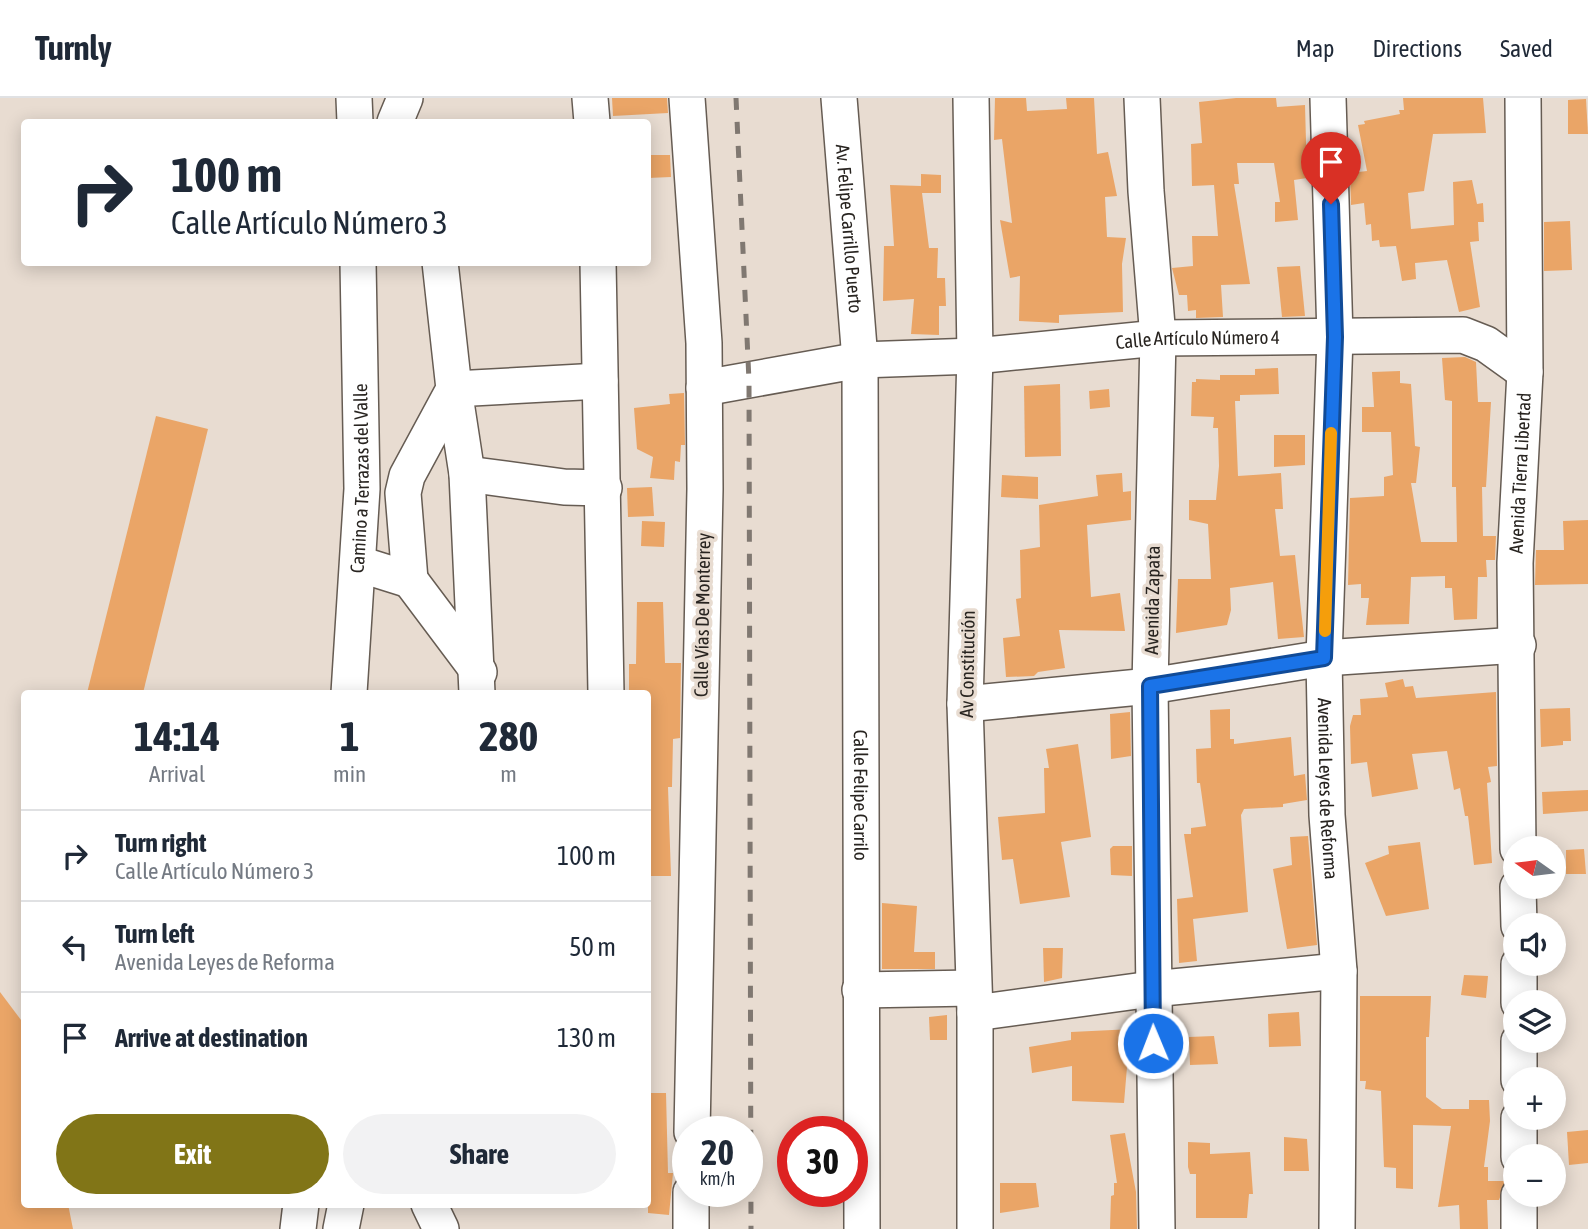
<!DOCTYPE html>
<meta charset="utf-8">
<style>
body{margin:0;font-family:"Asap Condensed",sans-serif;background:#f2f2f3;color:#1f2937;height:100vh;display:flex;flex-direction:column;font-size:26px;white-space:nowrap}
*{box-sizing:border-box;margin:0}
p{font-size:23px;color:#747a83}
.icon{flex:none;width:38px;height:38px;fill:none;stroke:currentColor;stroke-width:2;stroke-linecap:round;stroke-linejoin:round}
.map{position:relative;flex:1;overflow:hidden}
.side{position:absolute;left:21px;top:592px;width:630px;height:518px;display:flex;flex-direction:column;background:#fff;border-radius:7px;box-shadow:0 4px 18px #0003}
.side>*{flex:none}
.top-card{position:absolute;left:21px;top:21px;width:630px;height:147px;border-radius:7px;box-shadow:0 4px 18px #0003;background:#fff;color:#1f2937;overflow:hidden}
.needle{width:46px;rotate:284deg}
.buttons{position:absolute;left:1503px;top:738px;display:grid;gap:14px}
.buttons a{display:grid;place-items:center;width:63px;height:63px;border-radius:50%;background:#fff;box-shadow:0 4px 18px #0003;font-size:35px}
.speed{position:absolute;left:672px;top:1018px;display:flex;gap:14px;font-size:35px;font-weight:700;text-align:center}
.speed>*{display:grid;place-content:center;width:91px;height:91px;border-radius:50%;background:#fff;box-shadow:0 4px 18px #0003;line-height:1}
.speed small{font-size:18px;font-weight:400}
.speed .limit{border:10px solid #d22;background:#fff;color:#111}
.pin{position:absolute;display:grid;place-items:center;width:60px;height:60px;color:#fff;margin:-72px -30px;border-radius:50% 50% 50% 0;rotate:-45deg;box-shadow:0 0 7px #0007}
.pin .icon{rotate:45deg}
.me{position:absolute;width:77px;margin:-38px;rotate:359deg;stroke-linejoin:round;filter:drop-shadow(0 0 5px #0008)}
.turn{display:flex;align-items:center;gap:24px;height:147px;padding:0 35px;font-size:32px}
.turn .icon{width:91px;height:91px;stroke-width:2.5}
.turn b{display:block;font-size:49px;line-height:60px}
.eta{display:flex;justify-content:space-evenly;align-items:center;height:119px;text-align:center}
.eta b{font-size:42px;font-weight:700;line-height:49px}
.cta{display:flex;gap:14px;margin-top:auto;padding:14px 35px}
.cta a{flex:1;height:80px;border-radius:42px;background:#817517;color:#fff;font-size:28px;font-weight:700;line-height:80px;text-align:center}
.cta a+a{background:#f2f2f3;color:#1f2937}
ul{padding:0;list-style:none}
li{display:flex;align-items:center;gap:21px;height:91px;padding:0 35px;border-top:2px solid #e0e1e3}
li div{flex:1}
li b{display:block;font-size:26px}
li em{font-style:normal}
header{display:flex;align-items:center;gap:42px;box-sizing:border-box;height:98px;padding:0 35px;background:#fff;border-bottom:2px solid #e0e1e3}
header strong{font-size:33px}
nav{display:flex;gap:38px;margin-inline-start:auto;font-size:24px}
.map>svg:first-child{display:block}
</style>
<header>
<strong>Turnly</strong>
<nav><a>Map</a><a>Directions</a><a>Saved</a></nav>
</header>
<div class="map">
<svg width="1588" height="1131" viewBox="0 0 1588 1131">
<rect width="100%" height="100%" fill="#e8dcd1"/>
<g fill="#eaa567">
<path d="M612,0H667L668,15L613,18Z"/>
<path d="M995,0H1026L1027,13L1067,11L1066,0H1094L1097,56L1108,54L1117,98L1105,99L1107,139L1126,140L1122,166L1123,214L1059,217V225L1019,223L1020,178L1010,180L1000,122L1012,125L1002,41L994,42Z"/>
<path d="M1236,0H1276L1277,9L1305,7L1307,80L1294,82L1298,122L1275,124V104H1280L1274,65H1237L1239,86H1234L1250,186L1221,187L1223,219L1196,220V212L1188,213L1187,197H1179L1172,170L1193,168L1192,138H1218L1214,87L1192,88L1191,46L1202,45L1199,4Z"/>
<path d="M1403,0H1483L1486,35L1433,36L1424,93L1408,95L1411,131L1454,127L1453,84L1472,82L1477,106L1483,105L1484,124H1478L1479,143L1470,144L1480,209L1459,214L1447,162L1415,165L1416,181L1402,183L1396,148L1380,149L1379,142L1372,143L1371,126L1366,127L1364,105L1351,107L1350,75L1367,73L1358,27L1365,26L1364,23L1400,16L1399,12H1404Z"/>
<path d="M1586,1L1588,36H1568V2Z"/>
<path d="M648,57H670L671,79L648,80Z"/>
<path d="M921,76L941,77V95H922L929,150H938L937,180H945L946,208H939V237L911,236L914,201L883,203L884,148H894L890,87L921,88Z"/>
<path d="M1570,123L1572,172L1544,173V124Z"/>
<path d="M1300,168L1305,218L1282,219L1277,169Z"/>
<path d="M1465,259L1476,264L1478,304H1491L1486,389H1482L1483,438H1496L1495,462H1486L1487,479H1478L1477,521L1454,522L1452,490H1445V478L1411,479L1409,526L1366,527L1369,500H1361V486L1348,487L1350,400L1384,398V379L1393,377L1391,334H1362V309H1374L1372,274L1400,273V285L1411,286L1415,348L1420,349L1416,385H1411L1421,444H1457L1456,389H1452V303L1445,302L1442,260Z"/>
<path d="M1278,270L1279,296L1240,297V303H1235L1238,378L1281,375L1283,411H1275L1280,458L1295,457L1304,539L1278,541L1273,484L1230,490L1231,512L1227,527L1176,535L1178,481H1211L1208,426L1189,422V402H1216L1219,368L1218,330H1213L1214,319L1191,318L1192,284H1196V281L1220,282V277H1255V271Z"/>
<path d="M1060,286L1061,358L1025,359L1024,288Z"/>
<path d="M1109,291L1110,309L1090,311L1089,293Z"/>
<path d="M684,295L685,347H681L680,364L675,363L674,382L650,380L653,359L637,351L634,310L670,306L669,296Z"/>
<path d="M156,318L208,331L143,595H87Z"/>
<path d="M1274,337H1305V367L1274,369Z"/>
<path d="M1122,375L1123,394L1131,393V422L1087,427L1091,499L1120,495L1125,533L1059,532L1065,570L1038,574L1034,578L1006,579L1003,540L1020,538L1016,501L1021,500L1020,452L1040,449L1039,407L1098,398L1096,377Z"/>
<path d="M1002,377L1038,379V401L1001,399Z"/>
<path d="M652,389L654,418L628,419L627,390Z"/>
<path d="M1588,422V486L1535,487L1536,452H1564L1563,423Z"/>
<path d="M642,423L665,424L664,449L641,448Z"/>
<path d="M637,504H663L665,565H681L680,640L673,641L672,689H668L671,778H648V595H629V566H636Z"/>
<path d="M1403,581L1405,589L1413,588L1416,600L1496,594L1497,668L1488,669L1491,684L1487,685L1492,765L1474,767L1468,718H1465L1460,690L1454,692L1447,653L1412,656L1418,691L1372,699L1367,664L1351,666L1350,628L1353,617H1361L1360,601L1388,599L1385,585Z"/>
<path d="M1570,610L1571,643H1563V647L1541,649L1540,611Z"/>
<path d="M1230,611V641H1234V646L1291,639L1294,678L1305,676L1307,702L1283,706V709L1244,711L1241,717L1248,814L1193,821L1197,863L1179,865L1177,801L1193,799L1184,736H1191V730L1206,728L1200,685H1197L1196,651L1211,650L1210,612Z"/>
<path d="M1130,614L1131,658L1111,661L1110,616Z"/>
<path d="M1078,646L1091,739L1061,744L1070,799L1020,806L1013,761L1002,762L998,719L1045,715L1044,670H1049L1046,651Z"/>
<path d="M1588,692V713L1543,716L1542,694Z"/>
<path d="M1308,738L1317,847L1287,851L1273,771L1292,767L1290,739Z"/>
<path d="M1420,744L1429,811L1386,818L1365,765L1389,756L1388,748Z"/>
<path d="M1113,748H1132V778L1111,777L1110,751Z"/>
<path d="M1584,751L1586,776H1566V752Z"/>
<path d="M882,805L917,808L914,854H935V871H882Z"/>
<path d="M1043,850H1063L1062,880L1044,884Z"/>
<path d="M1464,877L1488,878L1486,900L1461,897Z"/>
<path d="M0,894L24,926V1106H68L73,1131H0Z"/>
<path d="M1360,898H1431L1429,939H1426V999L1442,1011H1469V1002H1489L1490,1023L1484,1069H1488V1083H1506L1499,1102H1487L1488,1131H1460L1459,1107L1438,1109L1451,1028L1413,1027V1091L1396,1090V1070L1384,1069L1381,993L1365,991L1366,983H1360Z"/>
<path d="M1299,914L1301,948L1269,949L1268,916Z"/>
<path d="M947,917V942H930L929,919Z"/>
<path d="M1133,931L1134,957H1128L1124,1005L1072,1003V968L1032,975L1029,949L1071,942V934Z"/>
<path d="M1214,938L1218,966L1190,967L1189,939Z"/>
<path d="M648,995H666L668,1075H673L669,1117L648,1115Z"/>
<path d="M1588,1032V1065L1569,1067L1567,1034Z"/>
<path d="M1125,1035L1136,1094L1137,1131H1110L1111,1098L1114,1097V1085H1117L1110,1037Z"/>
<path d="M1284,1039L1307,1041L1309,1073H1284Z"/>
<path d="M1188,1044L1210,1045V1056L1250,1054L1253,1096H1249L1247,1120H1196V1076H1190L1188,1069Z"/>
<path d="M1000,1085H1036L1039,1109L1000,1115Z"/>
</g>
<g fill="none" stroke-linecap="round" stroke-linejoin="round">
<g stroke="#665c53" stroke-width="38">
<g id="minor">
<path d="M354,0L355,24"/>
<path d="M590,0L592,24"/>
<path d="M687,0L704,245L705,391L692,1034"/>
<path id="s1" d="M839,0L860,262L862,1131"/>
<path d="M971,0L975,258L965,606L975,915V1131"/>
<path d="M1142,0L1146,93L1158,240L1150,588L1157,1131"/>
<path id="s2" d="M1328,0L1335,239L1324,560L1327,717L1339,873L1337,1131"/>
<path d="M395,24L405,0"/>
<path d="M598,164L606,595"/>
<path id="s3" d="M704,290L860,262L975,258L1158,240L1463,237L1486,246L1525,274"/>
<path d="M467,376L564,389L604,390"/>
<path d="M359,466L410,482L403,395L407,378L454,291L440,164"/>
<path d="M410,482L479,574"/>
<path id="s4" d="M349,595L362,391L358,164"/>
<path d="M477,595L467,376L454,291L600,283"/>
<path d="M965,606L1150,588L1324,560L1518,547"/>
<path id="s5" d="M1518,751L1515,465L1525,274L1523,0"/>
<path d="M1518,789L1519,828"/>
<path d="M1519,866V905"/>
<path d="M860,892L973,890"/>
<path d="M975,915L1152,891L1339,873"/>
<path d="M1519,943V982"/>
<path d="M1519,1020V1059"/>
<path d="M1519,1097V1131"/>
<path d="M429,1106L441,1131"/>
<path d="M298,1131L301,1106"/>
<path d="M341,1131L346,1106"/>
<path d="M691,1131V1094"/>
</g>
</g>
<use href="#minor" stroke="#fff" stroke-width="35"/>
<path stroke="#807871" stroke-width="5" stroke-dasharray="12 12" stroke-linecap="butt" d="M736,0L749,283L751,1131"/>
</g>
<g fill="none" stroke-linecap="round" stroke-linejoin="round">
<g stroke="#114b97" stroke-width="18">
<path id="route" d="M1153,945L1150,588L1324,560L1335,239L1331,106"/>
</g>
<use href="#route" stroke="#1a73e8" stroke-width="12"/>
<path stroke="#f59e0b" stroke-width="12" d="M1325,533L1331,335"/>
</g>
<g text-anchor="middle" stroke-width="7" stroke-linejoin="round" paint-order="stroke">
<g font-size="19" fill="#282420" stroke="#e8dcd1">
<text dy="7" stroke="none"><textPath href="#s1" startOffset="131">Av. Felipe Carrillo Puerto</textPath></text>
<text dy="7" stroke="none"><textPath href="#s3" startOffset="497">Calle Artículo Número 4</textPath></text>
<text dy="7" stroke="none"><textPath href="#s5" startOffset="376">Avenida Tierra Libertad</textPath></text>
<text dy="7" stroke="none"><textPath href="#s4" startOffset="215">Camino a Terrazas del Valle</textPath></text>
<text transform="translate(1152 502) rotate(-89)" y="7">Avenida Zapata</text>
<text transform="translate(702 517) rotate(-89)" y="7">Calle Vías De Monterrey</text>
<text transform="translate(967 566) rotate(-89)" y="7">Av Constitución</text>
<text dy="7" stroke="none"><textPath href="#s2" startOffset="691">Avenida Leyes de Reforma</textPath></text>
<text dy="7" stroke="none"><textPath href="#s1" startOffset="698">Calle Felipe Carrilo</textPath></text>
</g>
</g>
</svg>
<div class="buttons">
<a><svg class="needle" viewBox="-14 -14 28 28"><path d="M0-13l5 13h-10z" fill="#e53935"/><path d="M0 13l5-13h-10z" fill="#747a83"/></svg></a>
<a><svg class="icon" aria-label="sound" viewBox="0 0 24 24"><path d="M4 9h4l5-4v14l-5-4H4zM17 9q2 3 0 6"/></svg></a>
<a><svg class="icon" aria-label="layers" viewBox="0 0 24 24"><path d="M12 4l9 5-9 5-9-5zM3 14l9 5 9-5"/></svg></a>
<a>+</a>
<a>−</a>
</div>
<div class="speed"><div>20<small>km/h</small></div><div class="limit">30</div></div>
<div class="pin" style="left:1331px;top:106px;background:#d93025"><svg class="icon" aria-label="arrive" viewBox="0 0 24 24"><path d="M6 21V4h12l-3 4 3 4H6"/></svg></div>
<svg class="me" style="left:1153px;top:945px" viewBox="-20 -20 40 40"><circle r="17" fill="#1a73e8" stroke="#fff" stroke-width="3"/><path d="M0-11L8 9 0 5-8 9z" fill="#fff"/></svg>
<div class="top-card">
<div class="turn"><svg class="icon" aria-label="right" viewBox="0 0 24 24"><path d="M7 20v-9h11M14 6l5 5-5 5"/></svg><div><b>100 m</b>Calle Artículo Número 3</div></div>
</div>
<section class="side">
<div class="eta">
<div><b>14:14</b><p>Arrival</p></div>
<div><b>1</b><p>min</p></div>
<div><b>280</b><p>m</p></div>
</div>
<ul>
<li><svg class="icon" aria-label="right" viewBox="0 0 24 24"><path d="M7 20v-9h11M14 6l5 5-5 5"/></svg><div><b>Turn right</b><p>Calle Artículo Número 3</p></div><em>100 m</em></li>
<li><svg class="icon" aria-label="left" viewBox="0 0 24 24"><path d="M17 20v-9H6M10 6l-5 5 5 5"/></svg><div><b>Turn left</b><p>Avenida Leyes de Reforma</p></div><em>50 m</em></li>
<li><svg class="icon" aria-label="arrive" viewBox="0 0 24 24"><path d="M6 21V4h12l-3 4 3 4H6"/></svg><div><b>Arrive at destination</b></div><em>130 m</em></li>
</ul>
<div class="cta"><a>Exit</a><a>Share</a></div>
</section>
</div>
